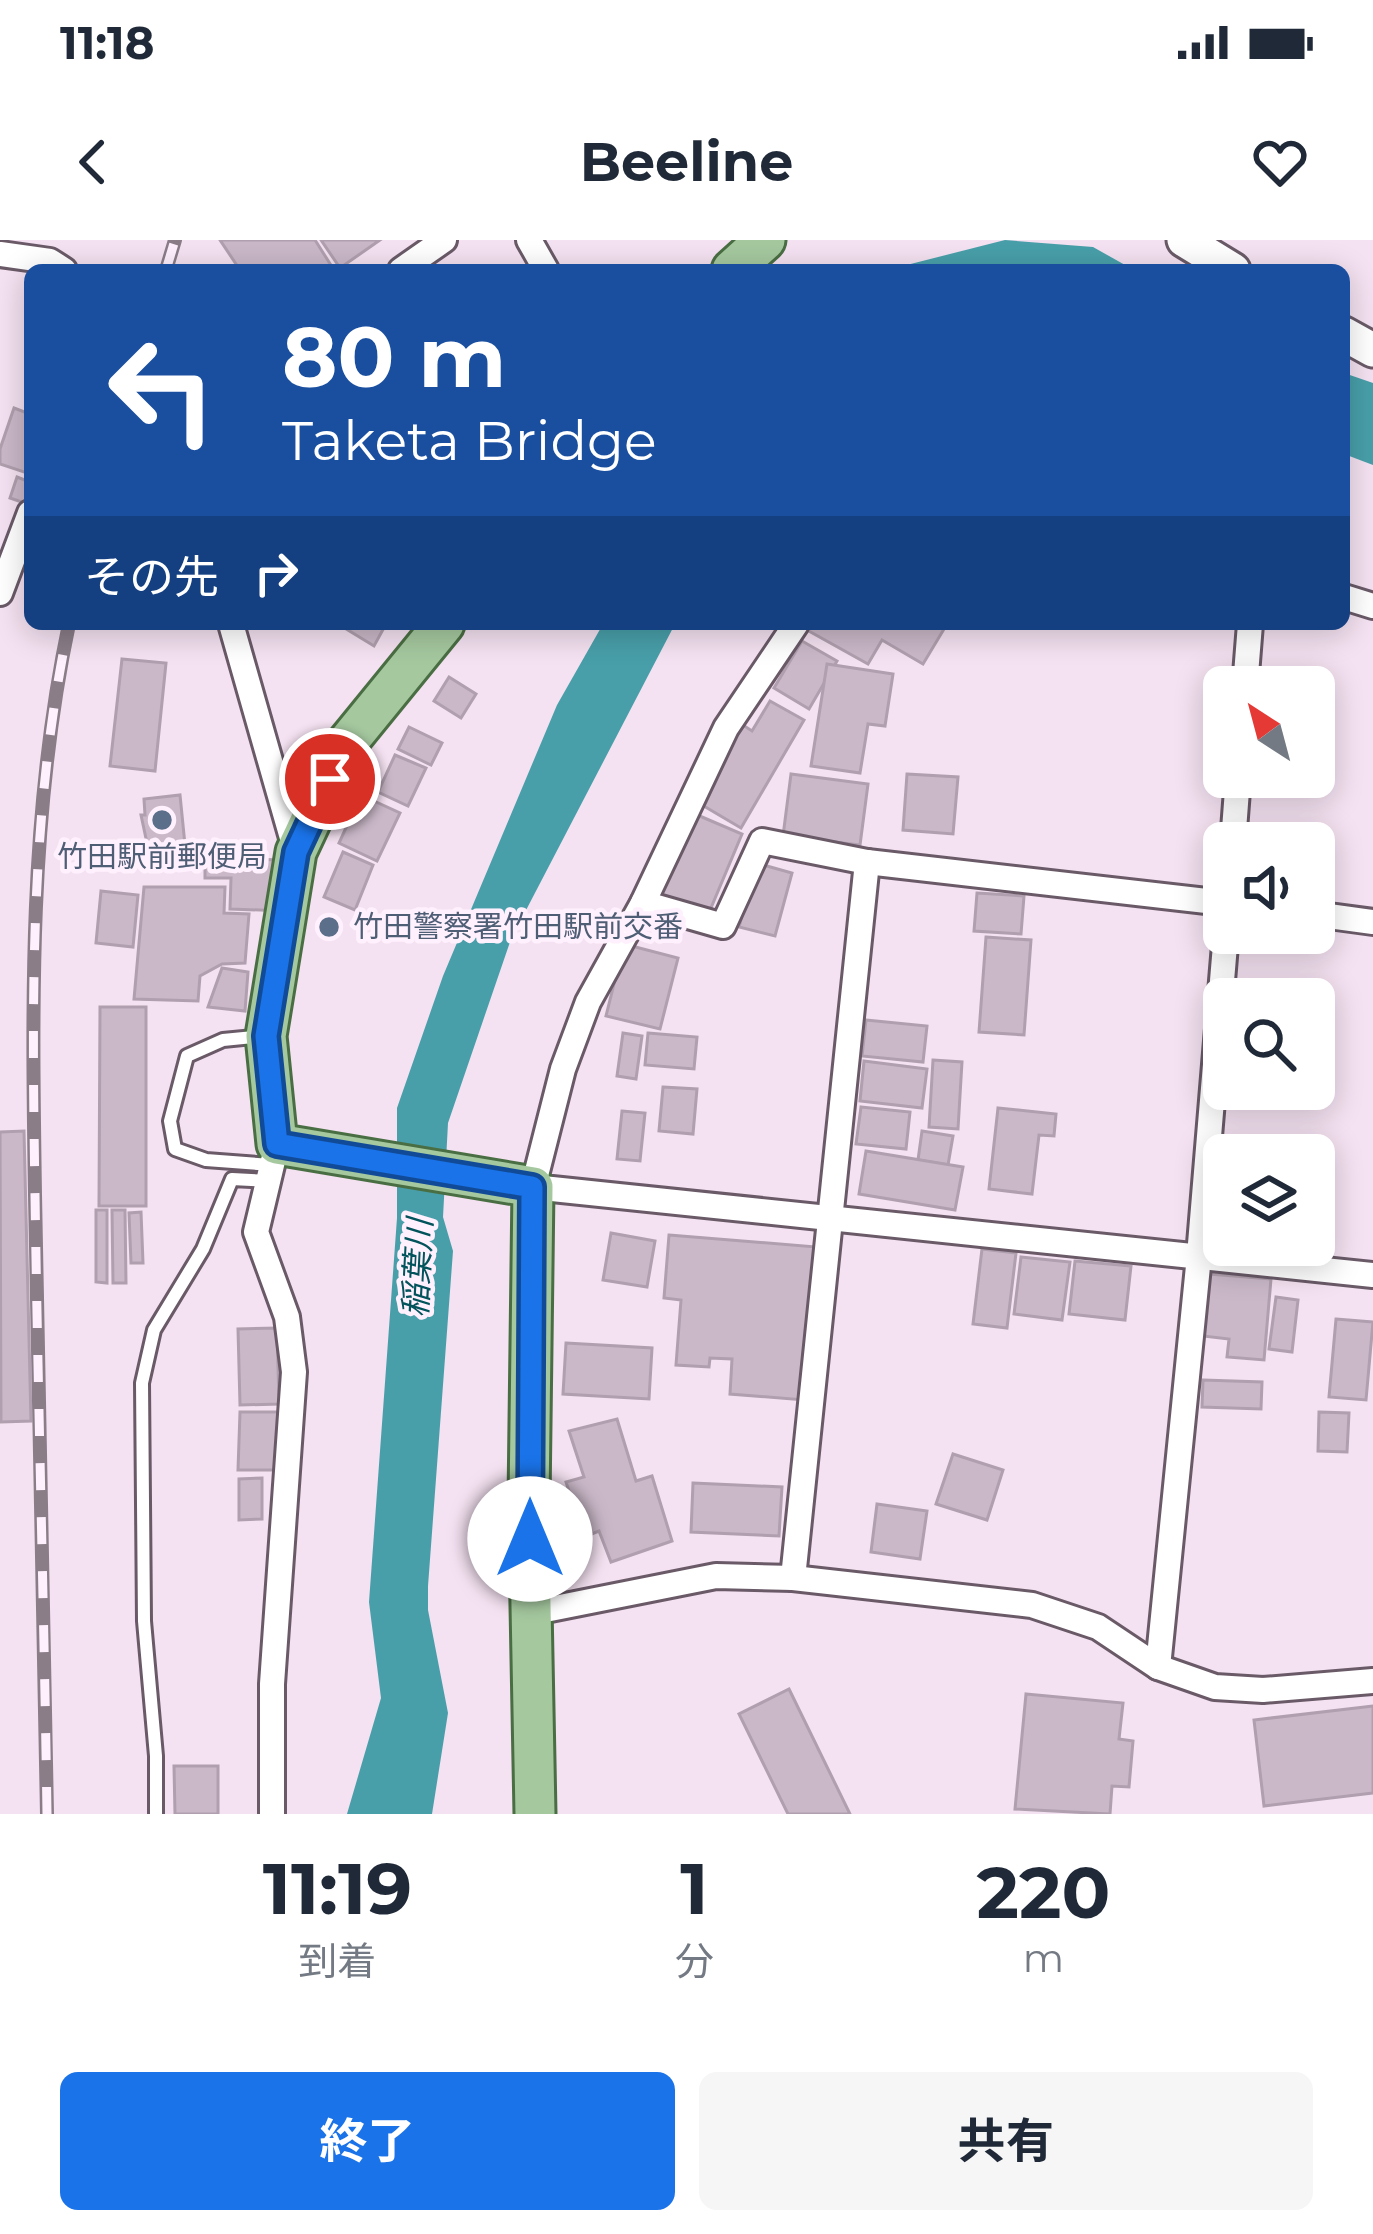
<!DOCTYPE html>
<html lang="ja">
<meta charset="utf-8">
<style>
body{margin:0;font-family:Montserrat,"Noto Sans JP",sans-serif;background:#f6f6f7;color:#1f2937;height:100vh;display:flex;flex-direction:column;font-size:45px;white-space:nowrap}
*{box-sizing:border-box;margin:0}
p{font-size:39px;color:#747a83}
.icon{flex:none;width:66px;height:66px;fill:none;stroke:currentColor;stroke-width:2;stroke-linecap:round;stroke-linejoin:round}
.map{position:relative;height:1574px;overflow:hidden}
.side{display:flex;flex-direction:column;background:#fff;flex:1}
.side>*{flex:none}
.banner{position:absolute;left:24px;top:24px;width:1326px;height:366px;border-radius:18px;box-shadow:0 6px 30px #0003;background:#1a4fa0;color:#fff;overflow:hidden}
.needle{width:78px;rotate:324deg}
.controls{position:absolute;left:1203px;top:426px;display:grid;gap:24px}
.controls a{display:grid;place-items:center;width:132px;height:132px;border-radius:18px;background:#fff;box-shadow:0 6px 30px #0003;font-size:60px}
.pin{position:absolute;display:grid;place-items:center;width:102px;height:102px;color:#fff;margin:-51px;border:6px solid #fff;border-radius:50%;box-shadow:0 3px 12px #0007}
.me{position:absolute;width:132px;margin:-66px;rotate:0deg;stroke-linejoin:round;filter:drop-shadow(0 0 9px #0008)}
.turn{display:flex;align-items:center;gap:42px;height:252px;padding:0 60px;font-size:54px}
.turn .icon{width:156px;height:156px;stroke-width:2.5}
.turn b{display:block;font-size:84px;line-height:102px}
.then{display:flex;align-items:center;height:114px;padding:0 60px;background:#0003;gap:24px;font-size:45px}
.eta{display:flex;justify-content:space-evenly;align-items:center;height:204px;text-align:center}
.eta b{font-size:72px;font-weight:700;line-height:84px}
.primary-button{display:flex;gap:24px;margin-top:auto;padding:24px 60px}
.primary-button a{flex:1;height:138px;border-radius:18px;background:#1a73e8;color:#fff;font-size:48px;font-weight:700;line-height:138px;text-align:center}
.primary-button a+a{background:#f6f6f7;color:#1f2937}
.status{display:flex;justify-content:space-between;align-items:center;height:84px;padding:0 60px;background:#fff;direction:ltr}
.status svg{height:33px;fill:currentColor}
header{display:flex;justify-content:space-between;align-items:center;height:156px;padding:0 60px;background:#fff;font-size:54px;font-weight:700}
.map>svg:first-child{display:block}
</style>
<div class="status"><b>11:18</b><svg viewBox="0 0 49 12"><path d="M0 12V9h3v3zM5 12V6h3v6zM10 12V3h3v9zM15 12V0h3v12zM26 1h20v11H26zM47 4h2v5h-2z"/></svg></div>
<header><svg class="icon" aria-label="back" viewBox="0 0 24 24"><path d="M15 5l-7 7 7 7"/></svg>Beeline<svg class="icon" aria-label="heart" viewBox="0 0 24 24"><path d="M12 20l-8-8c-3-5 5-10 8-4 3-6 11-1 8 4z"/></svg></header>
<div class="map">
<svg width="1373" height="1574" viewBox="0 0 1373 1574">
<rect width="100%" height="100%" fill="#f4e1f1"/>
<g fill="#489fa9">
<path d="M1005,0L1093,7L1134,30H887Z"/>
<path d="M1344,133L1373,143V225L1344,214Z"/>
<path d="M603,384H675L511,699L448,883L443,977L453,1011L428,1346V1370L448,1473L432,1574H347L381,1458L369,1362L397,978V868L443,736L557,465Z"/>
</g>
<g fill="#cab8c8" stroke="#b09fae" stroke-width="3">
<path d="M220,0H315L334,30H240Z"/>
<path d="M321,0H380L340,28Z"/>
<path d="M14,168L30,174V234L0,224V209Z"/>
<path d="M17,237L30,242V265L10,258Z"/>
<path d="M338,384H386L374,406Z"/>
<path d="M811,384H947L923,424L882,400L868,424L807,390Z"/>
<path d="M802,401L837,421L809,469L774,448Z"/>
<path d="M122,419L166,423L155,531L110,526Z"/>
<path d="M827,424L893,434L885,486L868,484L860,533L811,526Z"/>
<path d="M449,437L476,454L461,478L434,461Z"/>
<path d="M770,461L804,480L741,588L697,562L743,485L752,491Z"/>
<path d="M409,487L442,503L431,525L398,509Z"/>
<path d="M395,515L426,528L408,566L378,552Z"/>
<path d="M791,534L868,544L860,605L783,596Z"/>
<path d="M907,534L958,537L953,594L903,590Z"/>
<path d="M180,555L185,605L148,608L141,575H145L144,559Z"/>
<path d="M361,555L400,573L377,621L339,603Z"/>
<path d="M695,574L742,594L708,675L661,655Z"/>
<path d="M343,612L373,625L355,670L324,657Z"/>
<path d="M205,618L286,620L285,671L230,669L231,638H205Z"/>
<path d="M756,623L792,633L775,696L739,687Z"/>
<path d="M144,647H225L224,673L249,674L245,723L222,724L200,736L198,761L134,759Z"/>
<path d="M101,651L138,655L133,707L96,703Z"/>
<path d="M977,653L1024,656L1021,694L974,691Z"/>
<path d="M986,697L1031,700L1024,795L979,792Z"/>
<path d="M624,704L678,718L660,789L606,776Z"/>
<path d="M222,728L248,732L245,771L208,767Z"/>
<path d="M100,767H146V966H99Z"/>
<path d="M866,780L927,786L923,822L862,816Z"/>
<path d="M623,793L642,796L636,839L617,836Z"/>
<path d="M648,793L697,797L694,829L645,825Z"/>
<path d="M933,820L962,822L958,889L929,887Z"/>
<path d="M864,821L927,829L922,868L860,861Z"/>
<path d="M663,847L697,849L693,894L659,891Z"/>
<path d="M861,867L910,872L906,909L856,904Z"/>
<path d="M998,868L1056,874L1054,896L1039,895L1032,954L989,949Z"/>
<path d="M622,871L645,873L640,921L617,919Z"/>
<path d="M24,891L31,1181L1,1182L0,892Z"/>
<path d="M922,891L953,896L948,925L918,920Z"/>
<path d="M866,911L963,927L955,970L859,954Z"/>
<path d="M96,970H107V1043L96,1042Z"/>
<path d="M112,970H125L126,1043H113Z"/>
<path d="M141,972L143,1023H131L129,973Z"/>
<path d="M611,993L655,1001L647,1047L603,1040Z"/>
<path d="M669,995L817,1007L804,1160L730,1154L732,1119L710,1118L709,1127L676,1125L681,1060L664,1058Z"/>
<path d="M982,1009L1016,1013L1007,1088L973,1084Z"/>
<path d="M1021,1017L1070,1022L1062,1080L1014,1074Z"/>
<path d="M1075,1021L1131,1026L1125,1080L1069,1074Z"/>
<path d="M1209,1034L1271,1039L1264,1120L1227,1117L1229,1099L1203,1096Z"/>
<path d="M1276,1057L1298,1060L1292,1112L1269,1109Z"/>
<path d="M1336,1079L1373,1082L1366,1160L1329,1157Z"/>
<path d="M277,1088L279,1164L240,1165L238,1089Z"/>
<path d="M566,1103L652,1108L649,1159L563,1154Z"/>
<path d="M1203,1140L1262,1142L1261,1169L1202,1167Z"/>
<path d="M240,1172H278L276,1230H238Z"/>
<path d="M1319,1172L1349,1173L1347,1212L1318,1211Z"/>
<path d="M617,1179L636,1241L652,1236L672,1301L611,1322L599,1291L584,1297L566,1242L584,1237L569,1191Z"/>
<path d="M953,1214L1003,1230L987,1280L936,1264Z"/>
<path d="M262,1238V1279L239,1280V1239Z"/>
<path d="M693,1243L782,1247L779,1296L691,1292Z"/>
<path d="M877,1264L927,1271L920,1319L871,1312Z"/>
<path d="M789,1449L850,1574H788L739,1474Z"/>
<path d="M1026,1454L1123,1463L1119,1499L1133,1501L1129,1547L1112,1546L1110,1574L1015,1569Z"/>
<path d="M1373,1466V1553L1264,1566L1254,1480Z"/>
<path d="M174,1526H218V1574H175Z"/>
</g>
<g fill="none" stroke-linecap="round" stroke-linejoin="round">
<g stroke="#6a5a68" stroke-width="18">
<g id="service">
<path d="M263,796L223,800L187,816L170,881L175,909L206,920L271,925"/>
<path d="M156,1574V1516L144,1381L142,1143L154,1090L203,1009L232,939L270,941"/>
</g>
</g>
<g stroke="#6a5a68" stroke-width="30">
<g id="minor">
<path d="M529,0L546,30"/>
<path d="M0,14L50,21L64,30"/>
<path d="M401,30L444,0"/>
<path d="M0,353L30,273"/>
<path d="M1344,357L1373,366"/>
<path d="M231,384L296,612"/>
<path d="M796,384L726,488L643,663L588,762L563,829L533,947L1373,1035"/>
<path d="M1245,447L1250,384"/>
<path d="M1233,603L1238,537"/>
<path d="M643,663L723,686L762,601L867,622L1224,663"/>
<path d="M1314,674L1373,682"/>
<path d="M793,1338L867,622"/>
<path d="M530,1373L716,1336L793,1338L1032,1365L1098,1387L1158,1427L1215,1447L1263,1450L1373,1441"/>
<path d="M1158,1427L1199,1016L1226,693"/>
<path d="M272,1574V1444L294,1132L287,1077L256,992L277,904"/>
</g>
</g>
<g stroke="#6a5a68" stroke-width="39">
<g id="tertiary">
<path d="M1184,0L1233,30"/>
<path d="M1344,94L1373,110"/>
</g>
</g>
<g stroke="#4a6e43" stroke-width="45">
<g id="primary">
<path d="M732,30L765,0"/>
<path d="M444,384L347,503L296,612L266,796L277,904L533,947L529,1262L535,1574"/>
</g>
</g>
<use href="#service" stroke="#fff" stroke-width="12"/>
<use href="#minor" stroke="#fff" stroke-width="24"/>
<use href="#tertiary" stroke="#fff" stroke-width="33"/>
<use href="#primary" stroke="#a5c89f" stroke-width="39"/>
<g stroke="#8a7d88" stroke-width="14">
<g id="rail">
<path d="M166,30L175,0"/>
<path d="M47,1574C44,1368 38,1161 35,955C32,763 29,573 69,384"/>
</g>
</g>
<use href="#rail" stroke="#fff0fd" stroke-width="9" stroke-dasharray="27" stroke-linecap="butt"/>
</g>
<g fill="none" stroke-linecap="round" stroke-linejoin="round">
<g stroke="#114b97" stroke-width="30">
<path id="route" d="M330,539L296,612L266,796L277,904L532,947L530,1299"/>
</g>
<use href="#route" stroke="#1a73e8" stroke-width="21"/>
</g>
<g fill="#5c6f8a" stroke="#fff0fd" stroke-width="4.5">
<circle cx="162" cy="580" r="12"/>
<circle cx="329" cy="687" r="12"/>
</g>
<g text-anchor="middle" stroke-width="9" stroke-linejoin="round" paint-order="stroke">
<g font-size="30" fill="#4e5e75" stroke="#fff0fd">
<text x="162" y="627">竹田駅前郵便局</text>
<text x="353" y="697" text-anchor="start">竹田警察署竹田駅前交番</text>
</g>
<g font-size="33" font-style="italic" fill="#02535b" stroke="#fff0fd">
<text transform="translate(417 1028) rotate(-87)" y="12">稲葉川</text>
</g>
</g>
</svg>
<div class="controls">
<a><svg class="needle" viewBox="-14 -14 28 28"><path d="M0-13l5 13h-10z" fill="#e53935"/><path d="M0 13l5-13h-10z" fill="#747a83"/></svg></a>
<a><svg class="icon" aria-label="sound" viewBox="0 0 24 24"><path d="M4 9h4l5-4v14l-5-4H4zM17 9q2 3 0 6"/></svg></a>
<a><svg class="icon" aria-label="search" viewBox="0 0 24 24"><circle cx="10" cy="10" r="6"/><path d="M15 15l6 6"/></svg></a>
<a><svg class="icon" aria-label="layers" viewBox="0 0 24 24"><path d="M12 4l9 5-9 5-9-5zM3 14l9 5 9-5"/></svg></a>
</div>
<div class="pin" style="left:330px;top:539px;background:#d93025"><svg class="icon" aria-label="arrive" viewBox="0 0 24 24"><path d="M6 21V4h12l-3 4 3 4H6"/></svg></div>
<svg class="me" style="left:530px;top:1299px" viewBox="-20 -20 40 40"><circle r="19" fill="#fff"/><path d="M0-13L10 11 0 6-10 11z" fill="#1a73e8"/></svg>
<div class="banner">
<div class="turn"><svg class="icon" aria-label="left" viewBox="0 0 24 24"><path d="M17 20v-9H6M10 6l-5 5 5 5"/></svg><div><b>80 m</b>Taketa Bridge</div></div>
<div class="then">その先<svg class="icon" aria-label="right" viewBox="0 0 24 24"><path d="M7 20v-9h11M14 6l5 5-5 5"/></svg></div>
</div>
</div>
<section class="side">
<div class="eta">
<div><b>11:19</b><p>到着</p></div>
<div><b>1</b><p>分</p></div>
<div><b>220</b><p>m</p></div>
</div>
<div class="primary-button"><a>終了</a><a>共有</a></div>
</section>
